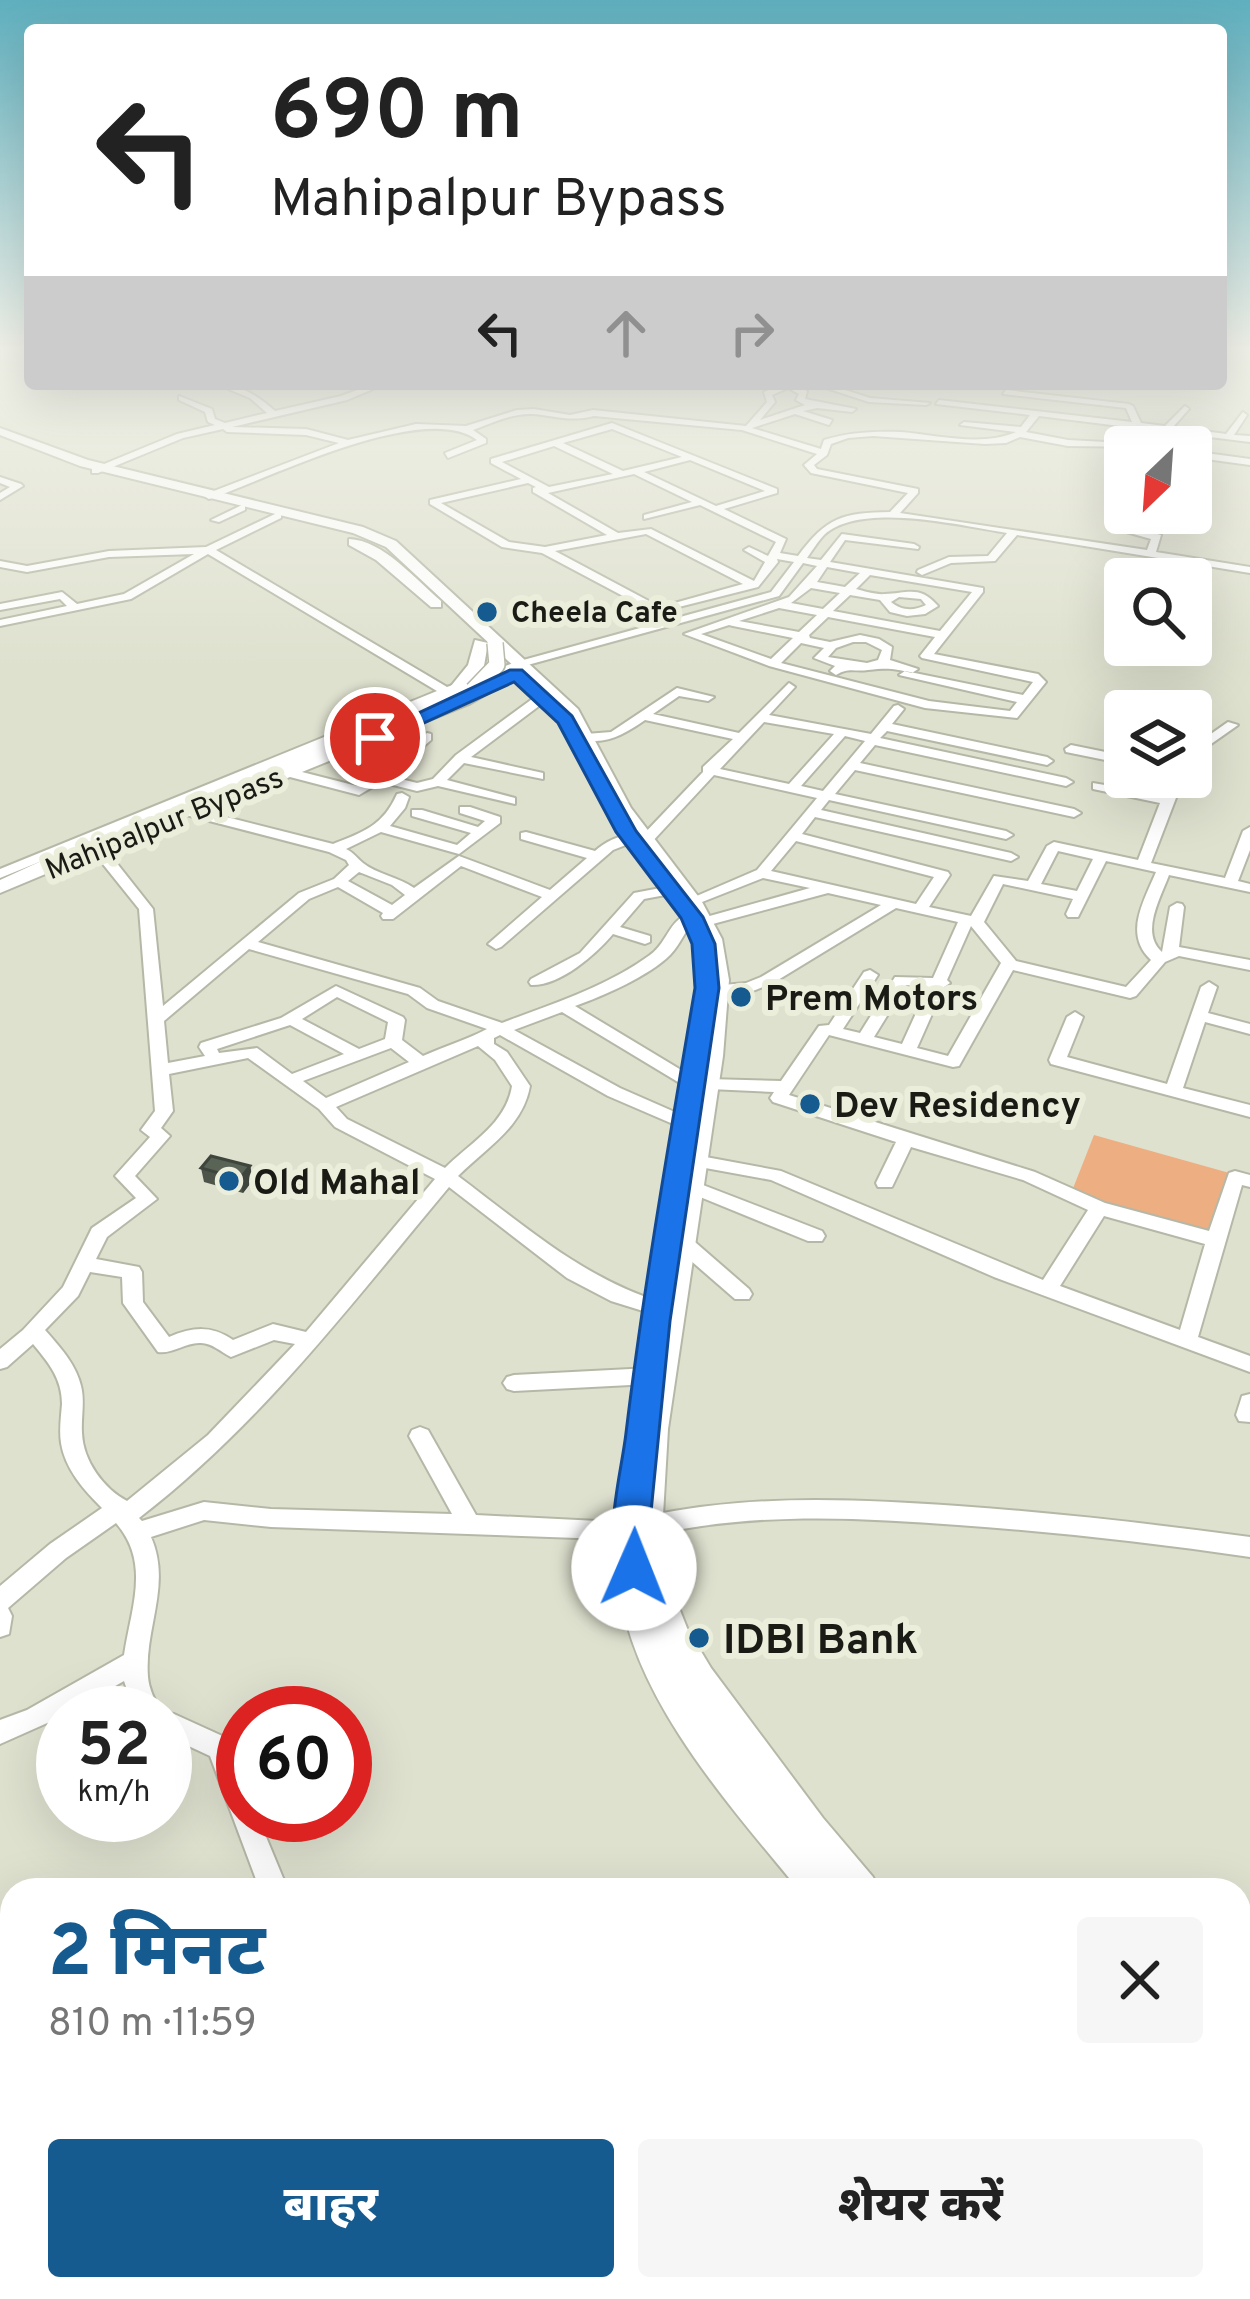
<!DOCTYPE html>
<html lang="hi">
<meta charset="utf-8">
<style>
body{margin:0;font-family:Overpass,"Noto Sans Devanagari",sans-serif;background:#f6f6f6;color:#222;height:100vh;display:flex;flex-direction:column;font-size:45px;white-space:nowrap}
*{box-sizing:border-box;margin:0}
p{font-size:39px;color:#767676}
.icon{flex:none;width:66px;height:66px;fill:none;stroke:currentColor;stroke-width:2;stroke-linecap:round;stroke-linejoin:round}
.map{position:relative;flex:1;overflow:hidden}
.sheet{position:absolute;left:0px;top:1878px;width:1251px;height:423px;display:flex;flex-direction:column;background:#fff;border-radius:36px 36px 0 0;box-shadow:0 12px 48px #0002}
.sheet>*{flex:none}
.hud{position:absolute;left:24px;top:24px;width:1203px;height:366px;border-radius:12px;box-shadow:0 12px 48px #0002;background:#fff;color:#222;overflow:hidden}
.needle{width:78px;rotate:205deg}
.buttons{position:absolute;left:1104px;top:426px;display:grid;gap:24px}
.buttons a{display:grid;place-items:center;width:108px;height:108px;border-radius:12px;background:#fff;box-shadow:0 12px 48px #0002;font-size:60px}
.speed{position:absolute;left:36px;top:1686px;display:flex;gap:24px;font-size:60px;font-weight:700;text-align:center}
.speed>*{display:grid;place-content:center;width:156px;height:156px;border-radius:50%;background:#fff;box-shadow:0 12px 48px #0002;line-height:1}
.speed small{font-size:30px;font-weight:400}
.speed .limit{border:18px solid #d22;background:#fff;color:#111}
.pin{position:absolute;display:grid;place-items:center;width:102px;height:102px;color:#fff;margin:-51px;border:6px solid #fff;border-radius:50%;box-shadow:0 3px 12px #0007}
.me{position:absolute;width:132px;margin:-66px;rotate:1deg;stroke-linejoin:round;filter:drop-shadow(0 0 9px #0008)}
.turn{display:flex;align-items:center;gap:42px;height:252px;padding:0 48px;font-size:54px}
.turn .icon{width:156px;height:156px;stroke-width:2.5}
.turn b{display:block;font-size:84px;line-height:102px}
.lanes{display:flex;align-items:center;height:114px;padding:0 48px;background:#0003;justify-content:center;gap:60px;direction:ltr}
.lanes .off{opacity:.35}
.round{display:grid;place-items:center;flex:none;width:126px;height:126px;border-radius:12px;background:#f6f6f6}
.headline{display:flex;align-items:center;justify-content:space-between;height:204px;padding:0 48px}
h1{font-size:72px;font-weight:800;line-height:90px;color:#155b90}
.primary-button{display:flex;gap:24px;margin-top:auto;padding:24px 48px}
.primary-button a{flex:1;height:138px;border-radius:12px;background:#155b90;color:#fff;font-size:48px;font-weight:800;line-height:138px;text-align:center}
.primary-button a+a{background:#f6f6f6;color:#222}
.map>svg:first-child{display:block}
</style>
<div class="map">
<svg width="1250" height="2299" viewBox="0 0 1250 2299">
<rect width="100%" height="100%" fill="#dfe1cf"/>
<path fill="#edae81" d="M1094,1135L1233,1174L1216,1240L1070,1196Z"/>
<path fill="#31a87e" stroke="#2a7e5e" stroke-width="3" d="M0,1980L12,1987V2120L0,2139Z"/>
<g fill="none" stroke-linecap="round" stroke-linejoin="round">
<g stroke="#b6b8a7" stroke-width="4">
<g id="minor">
<path d="M216,384C240,384 258,396 275,411L341,396L374,384H385L347,400L232,427L306,429L348,440L416,424L466,426L517,410L534,409L570,415L593,410L746,426L767,402L764,392C783,384 789,382 807,391L805,399L856,409L852,412L817,408L803,411L832,420L829,425L795,414L752,428L821,449L824,440C850,432 874,431 901,432C937,435 982,447 1016,432L960,425L964,422L1021,427L1030,415L936,404L939,400L1132,422L1126,408L1003,394L1006,390L1129,404L1133,406L1141,423L1165,426L1185,406L1189,409L1173,427L1226,434L1243,412L1247,415L1234,435L1250,436V442L1039,416L1026,432L1068,440L1143,444L1147,447L1068,446L1020,437L1006,443L985,444L873,436L848,438L831,444L827,455L814,465L817,469L918,489V493L900,513L1147,550L1151,539L1112,528V524L1115,523L1161,535L1156,552L1250,567V573L1017,535L995,561L951,563L922,575L917,572L918,570L949,557L988,556L1007,533C962,526 861,501 824,535C818,541 812,551 807,558L821,560L842,534L914,544L919,547L918,549L845,540L830,562L983,588V592L934,654L1038,674L1046,682L1017,718L925,708L769,666L684,634L789,597L817,566L803,563L779,596L524,666L463,689L0,878V869L437,691L208,554L131,599L0,626V620L67,606L60,599L0,610V604L62,592L77,604L124,594L194,554L109,557L27,572L0,567V561L27,566L109,551L206,547L275,514H281V518L216,550L447,687L516,662L771,592L794,562L777,559L778,562L758,587L655,613L542,553L502,547L430,504V500L521,479L491,463V459L612,423L777,489V493L724,509L786,539L780,553L798,556C827,517 842,513 890,512L908,493L811,473L804,465L817,454L742,430L594,416C571,422 555,416 533,414C512,413 492,423 473,430L486,439V443L448,458L445,453L477,440C424,400 268,479 209,499L204,496L206,494L339,443L306,435L227,432L223,429L183,438L98,473H92V469L177,434L215,425L208,422L205,412L179,400V396L212,409L215,419L225,423L267,413L250,398ZM788,388L799,394L796,400L805,405L760,420L775,402L772,395ZM612,429L682,457L623,471L563,443ZM554,446L613,474L549,487L502,462ZM690,460L765,491L716,506L644,472ZM634,474L692,502L644,515V519L700,505L776,542L768,556L749,547L744,550L765,562L754,581L651,529L618,533L548,493ZM528,483L536,487L533,488V492L607,535L545,547L509,542L441,503ZM646,534L743,584L660,607L555,551ZM827,567L860,573L845,587L817,582ZM870,575L972,592L940,631L833,611L850,595L880,600L890,612L907,616L925,614L938,606C920,585 908,593 885,594C876,595 864,591 856,589ZM811,588L840,593L823,609L791,603ZM899,597L921,599L926,605C914,611 902,611 891,602ZM779,608L817,615L799,632L739,621ZM828,617L935,637L920,656L922,658L1033,682L1023,695L905,671L899,675L1017,702L1010,711L929,701L781,663L801,643L824,648L814,658L835,666L830,671L836,675C849,667 854,672 868,670C887,668 892,668 912,673L918,669L890,660L892,647L879,639L860,635L830,642L810,638L809,635ZM729,625L733,626L793,638L771,659L701,634ZM853,642H866L882,650L878,660L867,663L828,657L836,648Z"/>
<path d="M814,384H826L870,398L930,403L926,405L869,402Z"/>
<path d="M1191,451L1250,459V465L1191,457Z"/>
<path d="M0,477L21,484L23,486L0,500V493L10,487L0,483Z"/>
<path d="M242,505L245,506V510L219,522L211,520Z"/>
<path d="M508,673L518,676L469,704L302,772L357,786L427,733L431,734V740L389,776L417,783L433,779L456,755L539,694H547V700L471,757L543,773V779L464,763L447,780L515,798V804L438,786L417,791L381,782L359,795L290,777L257,790L250,786L461,698Z"/>
<path d="M789,683L795,687L769,715L871,734L894,706L898,705L904,709L892,724L1047,757L1053,761L1047,765L887,731L880,738L1066,778L1073,782L1066,786L875,745L860,763L1074,809L1081,813L1074,817L855,770L835,794L1006,831L1013,835L1006,839L829,800L821,810L1011,853L1018,857L1011,861L815,817L802,834L948,872L950,875L929,907L971,916L994,876L1028,881L1047,846L1054,842L1138,860L1160,803L1093,789V783L1163,795L1170,777H1184L1151,863L1225,878L1243,831L1250,827V850L1238,881L1250,884V892L1169,875C1160,899 1140,933 1162,952L1170,907L1177,903L1182,904L1184,907L1179,947L1250,960V970L1179,956L1165,962L1136,996L1130,998L1013,970L959,1066L953,1067L829,1035L789,1095L1035,1172L1105,1203L1209,1231L1229,1173L1235,1171L1250,1175V1187L1242,1185L1198,1337L1250,1356V1372L994,1277L771,1180L689,1165L686,1161L689,1157L695,1155L781,1171L1043,1280L1088,1210L1023,1180L911,1147L892,1187H878L876,1183L896,1142L773,1102L770,1098L774,1092L688,1088L562,1012L514,1030L620,1088L693,1120L696,1124L687,1130L608,1096L500,1035L494,1038V1044L507,1052L530,1086C523,1127 486,1148 458,1176C526,1227 581,1277 663,1303L666,1308L663,1313L656,1315L611,1301L567,1278L449,1187C351,1304 261,1424 139,1518L142,1521L204,1502L271,1509L452,1514L409,1436L412,1430L420,1427L428,1430L476,1515L638,1523L648,1516C752,1494 853,1499 958,1506C1056,1513 1153,1524 1250,1537V1557C1153,1543 1056,1532 958,1525C853,1517 752,1512 648,1536L642,1533L632,1540L271,1527L204,1520L151,1537C172,1585 144,1628 148,1677C149,1690 155,1700 161,1712L174,1714L229,1739L243,1775V1815H257L288,1890H260L210,1756L165,1735V1713H135L124,1681L68,1713H63V1716L0,1744V1720L27,1710L124,1655C131,1608 151,1563 116,1523L66,1558L8,1608L12,1616L9,1634L0,1637V1586L50,1544L102,1508C84,1490 65,1469 61,1443C59,1430 61,1417 62,1404C62,1379 49,1363 33,1344L7,1367L0,1369V1349L23,1330L63,1287L92,1228L136,1198L115,1176L150,1137L141,1130L155,1111L139,909L94,853V847H104L153,909L163,1006L299,893L334,879L349,865L346,860L329,852L186,815V809L191,808L333,844C363,832 383,826 397,794L402,793L409,797L405,808L390,826L457,845L471,833L412,816V810H422L478,827L485,821L460,813V807H470L500,817V823L459,854L381,832L346,849C353,852 357,858 363,863C376,874 399,877 414,888L459,856L550,890L587,858L521,839V833L526,832L595,851C605,842 622,833 636,835V841L613,850L501,947L496,949L488,944L542,897L461,866L393,919H383L381,916L383,913L338,887L309,899L258,942L420,988L438,1001L502,1023C552,1004 606,987 650,955C669,942 670,913 696,914L698,917C685,928 682,943 670,955C649,976 603,996 575,1006L701,1082L708,1079L781,1081L819,1026L829,1025L864,972L870,970L878,975L843,1029L860,1033L895,977L933,978L958,922L896,908L773,983L748,993L711,992L709,989L711,986L746,983L761,977L881,905L828,893L709,925H699V919L810,888L763,878L697,904H687L685,901L757,870L817,798L714,775L650,844H640V838L703,772V767L733,739L645,720C625,734 603,747 580,738L586,734L611,732L677,688L714,697L708,701L679,696L653,714L739,733ZM764,722L834,734L789,784L720,769ZM845,736L865,741L823,791L801,786ZM796,841L934,877L916,904L771,871ZM1058,851L1093,859L1077,891L1041,884ZM1106,861L1156,872C1144,901 1123,934 1151,960L1126,987L1016,961L984,922L1003,884L1073,899L1066,914L1068,917H1078ZM359,872L392,885L405,895L392,905L348,881ZM971,926L1001,963L948,1056L917,1048L944,987L950,983L947,980ZM249,949L408,994L427,1008L487,1029C469,1039 445,1046 423,1056L402,1040L405,1020L403,1017L336,986L281,1018L201,1043L199,1047L205,1056L168,1063L164,1021ZM906,985L928,987L902,1044L874,1037ZM337,997L388,1022L385,1039L359,1049L302,1019ZM290,1025L344,1054L292,1074L257,1048L219,1053L217,1049ZM478,1046L495,1060L512,1086C506,1124 470,1143 445,1168L347,1119L336,1107ZM391,1048L409,1062L326,1098L303,1081ZM248,1058L319,1109L335,1127L435,1179L306,1332L273,1324L233,1340C211,1325 193,1327 169,1337L143,1302L142,1272L139,1267L96,1259L107,1237L157,1199L135,1176L170,1136L161,1128L173,1111L169,1074ZM1104,1216L1205,1244L1180,1330L1060,1286ZM90,1272L122,1277L123,1303L158,1352C174,1354 185,1342 201,1343C212,1343 221,1352 231,1357L274,1340L295,1344L208,1435L127,1501C104,1489 83,1461 82,1433C81,1417 85,1401 81,1386C76,1364 59,1346 45,1330L78,1296Z"/>
<path d="M1228,722L1238,725L1191,758V748Z"/>
<path d="M1071,745L1125,756V764L1066,752L1065,749Z"/>
<path d="M671,886L678,890L676,893L644,899L620,927L650,936V942L645,944L613,934C595,955 560,986 531,985L529,982L531,979L580,953L634,893Z"/>
<path d="M1209,982L1217,987L1208,1013L1250,1024V1034L1205,1022L1183,1088L1250,1105V1117L1051,1064L1049,1060L1067,1017L1075,1012L1083,1017L1067,1057L1167,1084L1201,987Z"/>
<path d="M690,1180L822,1231L825,1236L822,1241H808L683,1190L681,1186L683,1182Z"/>
<path d="M681,1234L688,1236L749,1289L752,1294L749,1299H735L674,1246L671,1241L674,1236Z"/>
<path d="M650,1368L657,1370L660,1376L657,1382L650,1384L514,1391L507,1389L503,1383L507,1377L514,1375Z"/>
<path d="M1250,1394V1422L1239,1421L1236,1415L1242,1396Z"/>
<path d="M12,2247V2279L0,2282V2250Z"/>
<path d="M430,2289H463L459,2299H426Z"/>
<path d="M467,2289H515L520,2299H471Z"/>
<path d="M663,2289H696L692,2299H658Z"/>
</g>
</g>
<g stroke="#b6b8a7" stroke-width="4">
<g id="major">
<path d="M0,428L88,460L363,527L396,541L578,709L631,808L701,900L722,939L729,980L723,1056L668,1429L661,1550L666,1575L687,1628L711,1668L823,1818L873,1877L878,1890H799C731,1807 634,1700 620,1590C618,1575 614,1559 621,1545L631,1541L640,1429L701,1056L707,980L702,939L685,905L614,809L565,714L386,547L353,533L80,466L0,435Z"/>
<path d="M349,539C383,540 416,580 441,601V607H431L376,560L349,545Z"/>
<path d="M475,640L488,643L484,666L467,687H479V693L0,893V880L96,836L458,690L451,686L468,665Z"/>
<path d="M1139,2289H1224L1228,2299H1143Z"/>
</g>
</g>
<use href="#minor" fill="#fff" fill-rule="evenodd"/>
<use href="#major" fill="#fff" fill-rule="evenodd"/>
<g stroke="#b6b8a7" stroke-width="18" stroke-linecap="butt">
<path id="major-bridge" d="M473,690L497,665L495,643"/>
</g>
<use href="#major-bridge" stroke="#fff" stroke-width="15"/>
</g>
<path fill="#4d554a" d="M250,1166L253,1180L243,1193L204,1182L201,1168Z"/>
<path fill="#3e453c" d="M250,1166L253,1180L243,1193L240,1179Z"/>
<path fill="#596356" stroke="#3e453c" stroke-width="3" d="M211,1156L250,1166L240,1179L201,1168Z"/>
<linearGradient id="sky" x2="0" y2="1"><stop stop-color="#5fafbe"/><stop offset="0.52" stop-color="#f1f2e9"/><stop offset="1" stop-color="#f1f2e9" stop-opacity="0"/></linearGradient>
<rect width="1250" height="669" fill="url(#sky)"/>
<path fill="#1a73e8" stroke="#114b97" stroke-width="3" d="M510,670H522L572,716L636,831L703,917L715,944L719,988L670,1321L649,1532L651,1568L646,1579L634,1583L621,1579C602,1539 621,1476 626,1433C644,1284 670,1136 695,988L692,944L681,918L616,832L558,723L514,682L382,742L365,738Z"/>
<g fill="#155b90" stroke="#eceedc" stroke-width="4.5">
<circle cx="487" cy="612" r="12"/>
<circle cx="741" cy="997" r="12"/>
<circle cx="810" cy="1104" r="12"/>
<circle cx="229" cy="1181" r="12"/>
<circle cx="699" cy="1638" r="12"/>
</g>
<g text-anchor="middle" stroke-width="12" stroke-linejoin="round" paint-order="stroke">
<g font-size="30" font-weight="bold" fill="#1a1b15" stroke="#eceedc" text-anchor="start">
<text x="511" y="622">Cheela Cafe</text>
</g>
<g font-size="30" fill="#1a1b15" stroke="#eceedc">
<text transform="translate(164 823) rotate(-22)" y="10">Mahipalpur Bypass</text>
</g>
<g font-size="36" font-weight="bold" fill="#1a1b15" stroke="#eceedc" text-anchor="start">
<text x="765" y="1010">Prem Motors</text>
<text x="834" y="1117">Dev Residency</text>
<text x="253" y="1194">Old Mahal</text>
</g>
<g font-size="42" font-weight="bold" fill="#1a1b15" stroke="#eceedc" text-anchor="start">
<text x="723" y="1653">IDBI Bank</text>
</g>
</g>
</svg>
<div class="buttons">
<a><svg class="needle" viewBox="-14 -14 28 28"><path d="M0-13l5 13h-10z" fill="#e53935"/><path d="M0 13l5-13h-10z" fill="#767676"/></svg></a>
<a><svg class="icon" aria-label="search" viewBox="0 0 24 24"><circle cx="10" cy="10" r="6"/><path d="M15 15l6 6"/></svg></a>
<a><svg class="icon" aria-label="layers" viewBox="0 0 24 24"><path d="M12 4l9 5-9 5-9-5zM3 14l9 5 9-5"/></svg></a>
</div>
<div class="speed"><div>52<small>km/h</small></div><div class="limit">60</div></div>
<div class="pin" style="left:375px;top:738px;background:#d93025"><svg class="icon" aria-label="arrive" viewBox="0 0 24 24"><path d="M6 21V4h12l-3 4 3 4H6"/></svg></div>
<svg class="me" style="left:634px;top:1568px" viewBox="-20 -20 40 40"><circle r="19" fill="#fff"/><path d="M0-13L10 11 0 6-10 11z" fill="#1a73e8"/></svg>
<div class="hud">
<div class="turn"><svg class="icon" aria-label="left" viewBox="0 0 24 24"><path d="M17 20v-9H6M10 6l-5 5 5 5"/></svg><div><b>690 m</b>Mahipalpur Bypass</div></div>
<div class="lanes"><svg class="icon" aria-label="left" viewBox="0 0 24 24"><path d="M17 20v-9H6M10 6l-5 5 5 5"/></svg><svg class="icon off" aria-label="ahead" viewBox="0 0 24 24"><path d="M12 20V5M6 11l6-6 6 6"/></svg><svg class="icon off" aria-label="right" viewBox="0 0 24 24"><path d="M7 20v-9h11M14 6l5 5-5 5"/></svg></div>
</div>
<section class="sheet">
<div class="headline"><div><h1>2 मिनट</h1><p>810 m · 11:59</p></div><a class="round"><svg class="icon" aria-label="close" viewBox="0 0 24 24"><path d="M6 6l12 12M18 6L6 18"/></svg></a></div>
<div class="primary-button"><a>बाहर</a><a>शेयर करें</a></div>
</section>
</div>
